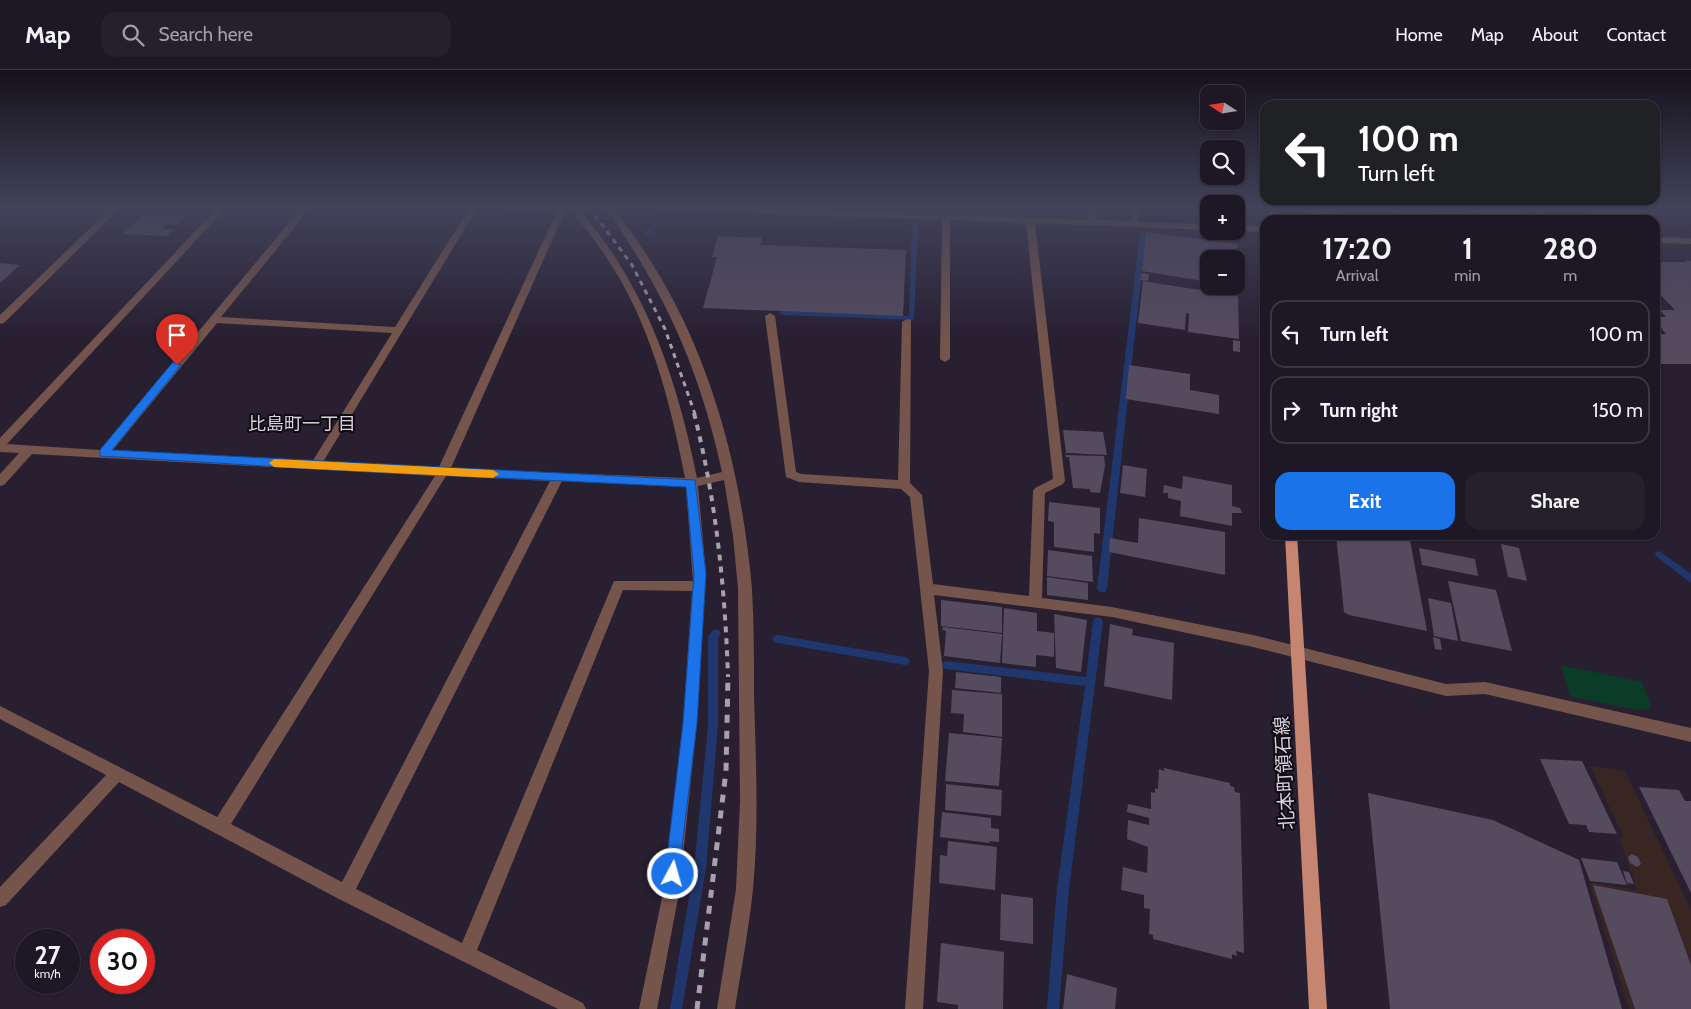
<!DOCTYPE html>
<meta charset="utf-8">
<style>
body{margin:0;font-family:Cabin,"Noto Sans JP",sans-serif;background:#26202d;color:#f1f3f6;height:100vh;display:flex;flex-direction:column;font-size:19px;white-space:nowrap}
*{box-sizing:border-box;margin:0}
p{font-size:16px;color:#a19fa7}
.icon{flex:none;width:28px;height:28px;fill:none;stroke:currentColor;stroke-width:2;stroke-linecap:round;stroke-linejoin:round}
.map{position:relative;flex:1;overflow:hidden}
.panel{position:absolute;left:1260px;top:145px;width:400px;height:325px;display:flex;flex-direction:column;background:#1e1725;border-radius:15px;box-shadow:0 1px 4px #0004,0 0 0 1px #3c3642}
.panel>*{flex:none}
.top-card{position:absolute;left:1260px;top:30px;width:400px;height:105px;border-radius:15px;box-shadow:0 1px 4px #0004,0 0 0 1px #3c3642;background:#202124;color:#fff;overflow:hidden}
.needle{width:32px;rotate:282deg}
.tools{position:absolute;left:1200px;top:15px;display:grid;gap:10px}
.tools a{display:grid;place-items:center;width:45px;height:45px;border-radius:10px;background:#1e1725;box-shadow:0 1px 4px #0004,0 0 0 1px #3c3642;font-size:25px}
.speed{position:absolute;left:15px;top:859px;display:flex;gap:10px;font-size:25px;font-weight:700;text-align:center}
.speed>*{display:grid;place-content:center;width:65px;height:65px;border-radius:50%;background:#1e1725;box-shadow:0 1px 4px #0004,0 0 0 1px #3c3642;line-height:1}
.speed small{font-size:12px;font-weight:400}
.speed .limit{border:8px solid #d22;background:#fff;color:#111}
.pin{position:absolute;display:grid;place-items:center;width:42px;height:42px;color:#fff;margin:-51px -21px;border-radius:50% 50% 50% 0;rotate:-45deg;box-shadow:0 0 5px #0007}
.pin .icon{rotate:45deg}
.me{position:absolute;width:55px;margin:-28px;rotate:6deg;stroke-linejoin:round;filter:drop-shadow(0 0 4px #0008)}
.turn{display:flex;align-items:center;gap:18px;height:105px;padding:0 15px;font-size:22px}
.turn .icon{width:65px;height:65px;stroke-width:2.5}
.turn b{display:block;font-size:35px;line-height:42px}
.eta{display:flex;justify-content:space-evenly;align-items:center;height:85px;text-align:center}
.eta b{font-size:30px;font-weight:700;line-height:35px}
.primary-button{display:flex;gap:10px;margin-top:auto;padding:10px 15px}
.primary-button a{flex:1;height:58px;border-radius:15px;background:#1a73e8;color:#fff;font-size:20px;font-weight:700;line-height:58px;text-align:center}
.primary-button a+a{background:#26202d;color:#f1f3f6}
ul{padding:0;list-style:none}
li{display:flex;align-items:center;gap:15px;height:68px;margin:0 10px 8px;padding:0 5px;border:2px solid #3c3642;border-radius:15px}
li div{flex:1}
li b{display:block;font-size:19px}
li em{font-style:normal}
header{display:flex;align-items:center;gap:30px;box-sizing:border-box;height:70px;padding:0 25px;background:#1e1725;border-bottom:1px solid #3c3642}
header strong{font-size:24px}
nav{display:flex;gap:28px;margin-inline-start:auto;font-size:18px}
.search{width:350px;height:45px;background:#26202d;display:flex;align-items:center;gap:12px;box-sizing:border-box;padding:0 18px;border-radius:15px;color:#a19fa7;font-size:19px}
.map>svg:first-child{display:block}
</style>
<header>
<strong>Map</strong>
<div class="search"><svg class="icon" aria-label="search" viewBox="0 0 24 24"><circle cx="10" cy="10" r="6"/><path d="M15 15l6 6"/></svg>Search here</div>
<nav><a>Home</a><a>Map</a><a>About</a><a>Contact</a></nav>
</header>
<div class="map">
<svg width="1691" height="939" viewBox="0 0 1691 939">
<rect width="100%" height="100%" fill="#281f31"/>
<path fill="#392522" d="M1590,696L1625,701L1691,840V939H1629L1589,812L1637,820L1619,767L1623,766Z"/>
<path fill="#0a3c27" d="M1561,595L1642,612L1651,636L1650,639L1637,640L1570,626Z"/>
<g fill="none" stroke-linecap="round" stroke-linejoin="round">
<g fill="#20376e" fill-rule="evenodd">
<path d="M1397,137H1403L1406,150H1400Z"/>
<path d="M659,145L664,146L651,163L656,165L653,167L645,165L644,164Z"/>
<path d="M915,152L918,154L914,250L782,245L779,243L782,241L909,246L912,154Z"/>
<path d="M1143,162L1146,164L1107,519L1105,522H1099L1097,519L1140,164Z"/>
<path d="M1659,481L1691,504V513L1656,486L1655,484L1656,482Z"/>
<path d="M1098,547L1101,548L1103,551L1069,819L1059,939H1047L1057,819L1085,616L946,599L943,598L941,595L943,592L946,591L1086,607L1093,551L1095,548Z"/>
<path d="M716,559L719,560L721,563L718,568V656L706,798L682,939H670L694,798L708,656V567L713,560Z"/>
<path d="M777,565L905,587L908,588L910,591L908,594L905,595L777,573L774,572L772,569L774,566Z"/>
</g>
</g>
<g fill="#554b5f">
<path d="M1309,137L1342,140L1344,150H1310Z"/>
<path d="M1474,137H1523L1534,150H1503L1494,141L1501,150H1482Z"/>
<path d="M1582,137H1640L1652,150H1592Z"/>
<path d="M1403,141L1465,142L1470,150H1408Z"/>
<path d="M143,145L185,147L177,155L167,154L162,159H174L167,166L122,164Z"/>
<path d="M1146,162L1237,174V189H1209V212L1142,201Z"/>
<path d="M718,166L762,168L760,175L906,180L903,246L703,238L717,187H712Z"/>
<path d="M1686,190L1691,191V294H1661L1655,291V264H1666L1655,251V247H1666L1660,240H1675L1655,219V192H1687Z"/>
<path d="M0,193L20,195L0,213Z"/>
<path d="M1142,203L1149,204L1148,211L1140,210Z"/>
<path d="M1143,211L1238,226L1239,269L1188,262L1189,244L1186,243L1185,260L1138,253Z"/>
<path d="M1213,216H1238V223L1213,218Z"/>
<path d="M1233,270L1240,271V282L1233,281Z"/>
<path d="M1129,295L1190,304V320L1219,325V344L1126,329Z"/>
<path d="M1063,360L1103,362L1107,385L1066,383Z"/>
<path d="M1065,385L1104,386L1105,396L1100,423L1090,422V419L1073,418L1069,387H1066Z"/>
<path d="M1123,395L1147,399L1145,427L1120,423Z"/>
<path d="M1183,406L1232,415V436L1240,438L1242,443H1232V456L1180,446L1181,431L1168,428V423H1163L1164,415L1182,419Z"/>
<path d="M1049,432L1100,438V464L1094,463V482L1054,477V452L1048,451Z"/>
<path d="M1139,448L1225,462V505L1109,482L1110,468L1138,473Z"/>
<path d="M1336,465H1409L1427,561L1349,545L1344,542Z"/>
<path d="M1491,465H1513L1514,470L1491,466Z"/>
<path d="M1501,474L1519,478L1527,511L1508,507Z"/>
<path d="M1419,478L1475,489L1478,506L1422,495Z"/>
<path d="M1048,480L1092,486L1093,512L1047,506Z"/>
<path d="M1047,507L1088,513V530L1047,525Z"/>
<path d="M1448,511L1496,520L1512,581L1461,571Z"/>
<path d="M1428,528L1451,533L1458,571L1434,566Z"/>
<path d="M941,530L1002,537V563L941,556Z"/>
<path d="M1004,538L1037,543V561L1054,563V587L1036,585V597L1002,593Z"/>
<path d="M1054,544L1087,550L1081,602L1056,598Z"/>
<path d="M1110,554L1133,559L1132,565L1174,573L1172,630L1104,616Z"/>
<path d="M943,557L1002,564L1000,593L944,586L946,561L942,560Z"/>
<path d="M1433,567L1440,569L1442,580L1435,579Z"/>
<path d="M956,602L1001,607V623L955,618Z"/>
<path d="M952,620L1002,624V667L963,662L964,644L951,643Z"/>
<path d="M949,663L1002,668L999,716L945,711Z"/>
<path d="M1540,689L1582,691L1617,764L1589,762L1586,755L1569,754Z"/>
<path d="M1164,698L1230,713V716L1234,717L1235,722L1240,723L1244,883L1236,881L1237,886L1232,884V889L1153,869V865L1149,864L1150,839L1144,838V825L1121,820L1123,797L1147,803L1148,777L1127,769L1128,750L1149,755V748L1127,742L1128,734L1151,739V722L1155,723V718L1158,719L1159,699L1164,701Z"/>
<path d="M946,714L1002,720L1001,746L945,740Z"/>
<path d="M1639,717L1679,720L1685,731H1691V823Z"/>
<path d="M1368,723L1493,750L1579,790L1622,939H1390Z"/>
<path d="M942,742L991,748V758L999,759V772L989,771L990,773L940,767Z"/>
<path d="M948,771L997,777L995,820L939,813L940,785L947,786Z"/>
<path d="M1632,784L1638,787L1641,794L1637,797L1630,793L1628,787Z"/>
<path d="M1581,788L1617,792L1627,815L1590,811Z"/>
<path d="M1623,801L1629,802L1634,814L1627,813Z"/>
<path d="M1593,815L1667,829L1691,895V939H1635Z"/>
<path d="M1001,824L1033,828V874L1000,870Z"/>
<path d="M941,873L1004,882L1003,939H958V935L937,932Z"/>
<path d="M1067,904L1117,918L1115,939H1063Z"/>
</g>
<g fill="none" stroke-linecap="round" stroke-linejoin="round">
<g fill="#75554b" fill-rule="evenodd">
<path d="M112,137H121L4,253L0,254V245Z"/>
<path d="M218,137H227L7,374L100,380L302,137H311L221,247L395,257L470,137H478L323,392L439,397L557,141L508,140L504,137H622L615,140C635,167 654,194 670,224C719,315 743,417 752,519C754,555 754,591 754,627C756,691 759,756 753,819C749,859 741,899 735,939H717L736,819L740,732L738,518L733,466L724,410L698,416L706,504L697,653L679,823L657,939H639L663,823L683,653L692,521L623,520L477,880L583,933L586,939H558L339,829L119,712L6,835L0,837V817L106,705L0,649V636L217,747L435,406L32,384L4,415L0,416V404L19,383L0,382V368ZM607,140C666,225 700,300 722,402L697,408C681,328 657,249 611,181C602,167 591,154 581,141ZM565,141L572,142C582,155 593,167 602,181C649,247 670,330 685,408L451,398ZM217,253L392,263L312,392L113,380ZM446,406L550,411L342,812L231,754ZM562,411L686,417L693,511H614L462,873L356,819Z"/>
<path d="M657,137H736L1088,150L1086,137H1094L1097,150L1131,151V137H1139V152L1209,154V160L1035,153L1065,411L1063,414L1045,423L1042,528L1112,537L1253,565L1446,614L1485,612L1691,658V672L1485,624L1446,626L1253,577L1112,547L934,525L943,601L923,939H905L929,601L910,427L901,419L799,412L786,407L765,246L770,243L775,246L796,402L801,404L898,410L902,252L907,249L911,250L910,413L922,425L933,514L1029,526L1033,421L1035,418L1053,409L1026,153L950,150V289L945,292L940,289L942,150L661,140Z"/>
<path d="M1531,137H1540L1549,150H1540Z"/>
<path d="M1236,155L1265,156V162L1236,161Z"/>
<path d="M1655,167L1691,168V174L1655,173Z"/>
</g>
<g fill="#c68571" fill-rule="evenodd">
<path d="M1269,137H1277L1278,150H1270Z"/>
<path d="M1285,465H1297L1327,939H1309Z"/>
</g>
<path stroke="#a7a1ae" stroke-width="3" stroke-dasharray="5 5" stroke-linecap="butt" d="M589,137L632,195L665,259L695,344"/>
<path stroke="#a7a1ae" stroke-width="4" stroke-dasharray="6 6" stroke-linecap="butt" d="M694,343C716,430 725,517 728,607"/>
<path stroke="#a7a1ae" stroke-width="5" stroke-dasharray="8 8" stroke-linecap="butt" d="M697,939L726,701L728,606"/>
</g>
<linearGradient id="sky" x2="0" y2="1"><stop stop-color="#16111b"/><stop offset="0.51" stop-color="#42425a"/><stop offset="1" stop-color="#42425a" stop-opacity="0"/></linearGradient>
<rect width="1691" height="269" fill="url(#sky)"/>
<path fill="#1a73e8" stroke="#114b97" d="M173,292L181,295L112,380L695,410L706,504L697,653L678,810L673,812L668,810L665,804L683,653L694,504L686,417L315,399L100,386V380Z"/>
<path fill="#f59e0b" d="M274,389L493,400L499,404L493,408L274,397L269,393Z"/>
<g text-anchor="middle" stroke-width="4" stroke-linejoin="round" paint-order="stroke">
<g font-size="18" fill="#d9d3df" stroke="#0f0b13">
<text x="302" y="360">比島町一丁目</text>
</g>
<g font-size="19" fill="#d9d3df" stroke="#0f0b13">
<text transform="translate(1284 703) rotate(-93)" y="7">北本町領石線</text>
</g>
</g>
</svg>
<div class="tools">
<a><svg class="needle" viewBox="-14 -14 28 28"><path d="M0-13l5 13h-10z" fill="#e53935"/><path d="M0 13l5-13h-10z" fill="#a19fa7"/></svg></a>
<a><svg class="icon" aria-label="search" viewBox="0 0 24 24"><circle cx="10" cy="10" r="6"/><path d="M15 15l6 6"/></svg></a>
<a>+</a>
<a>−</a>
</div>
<div class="speed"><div>27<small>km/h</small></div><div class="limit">30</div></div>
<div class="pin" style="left:177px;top:295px;background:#d93025"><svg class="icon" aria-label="arrive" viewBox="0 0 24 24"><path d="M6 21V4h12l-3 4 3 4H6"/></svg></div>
<svg class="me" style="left:673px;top:804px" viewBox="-20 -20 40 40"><circle r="17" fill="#1a73e8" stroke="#fff" stroke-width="3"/><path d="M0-11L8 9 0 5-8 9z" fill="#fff"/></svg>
<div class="top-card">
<div class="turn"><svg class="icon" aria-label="left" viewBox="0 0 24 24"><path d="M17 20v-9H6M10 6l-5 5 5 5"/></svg><div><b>100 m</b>Turn left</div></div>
</div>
<section class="panel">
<div class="eta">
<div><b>17:20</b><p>Arrival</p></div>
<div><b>1</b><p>min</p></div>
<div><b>280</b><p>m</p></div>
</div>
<ul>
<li><svg class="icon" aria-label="left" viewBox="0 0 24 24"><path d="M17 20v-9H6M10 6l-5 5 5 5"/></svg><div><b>Turn left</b></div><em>100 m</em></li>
<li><svg class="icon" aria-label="right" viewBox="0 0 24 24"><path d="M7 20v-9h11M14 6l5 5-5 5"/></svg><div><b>Turn right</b></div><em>150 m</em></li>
</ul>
<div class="primary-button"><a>Exit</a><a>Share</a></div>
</section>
</div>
